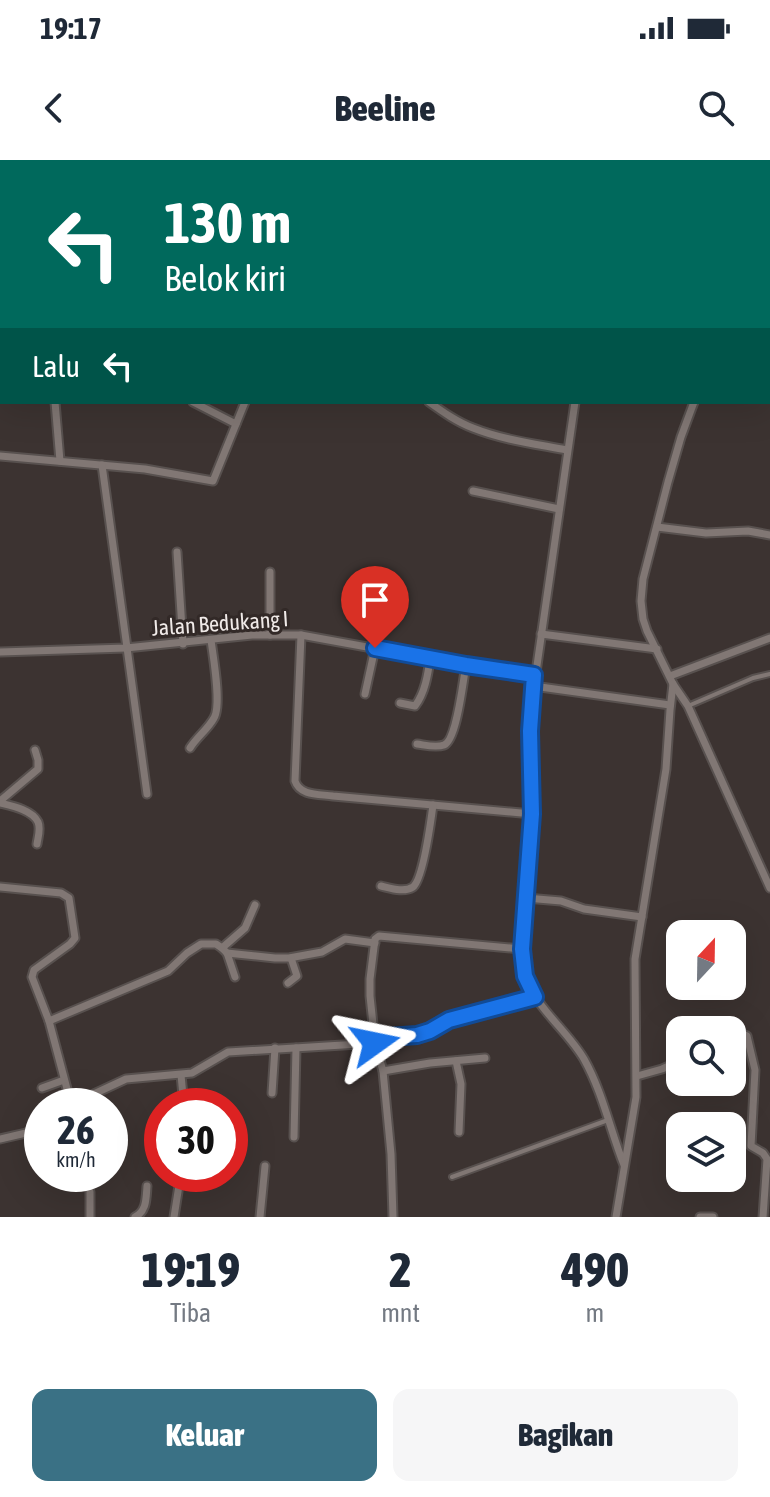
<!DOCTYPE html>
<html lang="id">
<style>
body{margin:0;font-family:"Asap Condensed",sans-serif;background:#f6f6f7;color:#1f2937;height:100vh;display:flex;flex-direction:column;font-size:30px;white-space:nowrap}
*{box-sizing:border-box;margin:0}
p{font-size:26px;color:#747a83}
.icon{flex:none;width:44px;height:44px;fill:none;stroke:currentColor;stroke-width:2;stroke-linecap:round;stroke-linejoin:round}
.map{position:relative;height:1057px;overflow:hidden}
.details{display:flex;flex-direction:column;background:#fff;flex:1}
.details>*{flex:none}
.hud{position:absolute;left:0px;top:0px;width:770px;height:244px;box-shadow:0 8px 32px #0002;background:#00695c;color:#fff;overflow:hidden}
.needle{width:52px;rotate:22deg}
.fabs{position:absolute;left:666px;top:760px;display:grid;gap:16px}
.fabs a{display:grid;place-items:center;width:80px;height:80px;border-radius:16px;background:#fff;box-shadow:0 8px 32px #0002;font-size:40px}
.speed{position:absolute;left:24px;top:928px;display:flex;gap:16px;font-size:40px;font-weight:700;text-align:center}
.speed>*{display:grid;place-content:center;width:104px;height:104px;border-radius:50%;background:#fff;box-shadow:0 8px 32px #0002;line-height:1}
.speed small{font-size:20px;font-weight:400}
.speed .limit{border:12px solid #d22;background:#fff;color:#111}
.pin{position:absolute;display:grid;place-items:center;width:68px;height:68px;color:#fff;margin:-82px -34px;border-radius:50% 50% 50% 0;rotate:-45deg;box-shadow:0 0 8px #0007}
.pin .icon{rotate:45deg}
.me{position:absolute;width:88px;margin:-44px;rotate:78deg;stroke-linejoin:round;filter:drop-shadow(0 0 6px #0008)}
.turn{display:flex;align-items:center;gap:28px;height:168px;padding:0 32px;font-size:36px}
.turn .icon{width:104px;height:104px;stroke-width:2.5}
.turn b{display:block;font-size:56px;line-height:68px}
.then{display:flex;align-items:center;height:76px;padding:0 32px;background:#0003;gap:16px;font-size:30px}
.eta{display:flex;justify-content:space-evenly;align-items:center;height:136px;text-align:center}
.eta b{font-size:48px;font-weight:800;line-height:56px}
.action{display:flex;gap:16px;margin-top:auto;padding:16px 32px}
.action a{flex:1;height:92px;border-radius:16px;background:#3a7185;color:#fff;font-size:32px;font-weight:800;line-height:92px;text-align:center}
.action a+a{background:#f6f6f7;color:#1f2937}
.status{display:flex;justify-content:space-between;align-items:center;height:56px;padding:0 40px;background:#fff;direction:ltr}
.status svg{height:22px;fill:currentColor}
header{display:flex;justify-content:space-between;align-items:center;height:104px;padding:0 32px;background:#fff;font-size:36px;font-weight:800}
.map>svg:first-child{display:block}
</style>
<div class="status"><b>19:17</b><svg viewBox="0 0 49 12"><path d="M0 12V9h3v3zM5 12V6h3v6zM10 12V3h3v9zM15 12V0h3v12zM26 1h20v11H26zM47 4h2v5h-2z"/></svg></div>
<header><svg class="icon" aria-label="back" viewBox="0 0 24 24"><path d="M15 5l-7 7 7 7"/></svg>Beeline<svg class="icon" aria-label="search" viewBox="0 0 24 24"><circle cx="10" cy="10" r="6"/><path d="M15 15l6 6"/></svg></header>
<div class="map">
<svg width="770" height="1057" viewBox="0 0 770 1057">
<rect width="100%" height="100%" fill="#3c3331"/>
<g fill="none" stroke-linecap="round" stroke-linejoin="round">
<g stroke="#58514f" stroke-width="8">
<g id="service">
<path d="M688,546L753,518L770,514"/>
<path d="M452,1017L608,960"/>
</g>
</g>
<g stroke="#58514f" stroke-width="11">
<g id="minor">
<path d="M546,1L550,2"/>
<path d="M164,2L165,0"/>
<path d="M220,2V0"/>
<path d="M281,2V0"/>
<path d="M337,2V0"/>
<path d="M603,2L604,0"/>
<path d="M0,73L2,72"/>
<path d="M768,90H770"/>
<path d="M55,242L60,301"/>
<path d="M193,242L236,264"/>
<path d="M429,242C443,252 457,262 473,268C503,280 536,284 567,290"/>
<path d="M575,242L531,547L530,571L532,654L522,800C526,842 564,865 584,899C603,933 610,970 624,1005"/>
<path d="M694,242L681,277L668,322L643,419L641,441L643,459L647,471L673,524L688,546L770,728"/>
<path d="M0,296L145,309L213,321L245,242"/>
<path d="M102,305L147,634"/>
<path d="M473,331L559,349"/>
<path d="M657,367L706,373L748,371L770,375"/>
<path d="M177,392L183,484"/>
<path d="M541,474L657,489"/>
<path d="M270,475V412"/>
<path d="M301,475L295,621C300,636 319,634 333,636L532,654"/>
<path d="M0,492L126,488L252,475H301L466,505L534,515"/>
<path d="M670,516L770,478"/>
<path d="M533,526L670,545"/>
<path d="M365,534L375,488"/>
<path d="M400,543L415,546C425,533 428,514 430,499"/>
<path d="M417,584C425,585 436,588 444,585C457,580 463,520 466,505"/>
<path d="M190,588C197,577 208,569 214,558C222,545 213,496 211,480"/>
<path d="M0,641L38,609V600L35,590"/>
<path d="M0,643C12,646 32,650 38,662C41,669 38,677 37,684"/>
<path d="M381,726C390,728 404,733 413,727C423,719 431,660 433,645"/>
<path d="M0,727L61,733L69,738L75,778L70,784L34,810L32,817L49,861L71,944"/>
<path d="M526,738L561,741L584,749L642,757"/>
<path d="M222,788L245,768L255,745"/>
<path d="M227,793L275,798H289L322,792L345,779L375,783"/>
<path d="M288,823L297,816L291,798"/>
<path d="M49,861L168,811L187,793L201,784H216L222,788L227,793L235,817"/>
<path d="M732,875L740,873L747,876L755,910L751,986L763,993L767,999L763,1057"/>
<path d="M374,878L417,875L430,871L449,860L535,837"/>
<path d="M456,901L461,924L459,972"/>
<path d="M383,911L430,903L485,898"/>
<path d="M181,915L184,946"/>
<path d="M637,916L662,909L680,901"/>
<path d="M42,928L64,920"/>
<path d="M272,933L275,888"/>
<path d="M68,946L126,919L192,913L228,892L375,883"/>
<path d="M294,977L296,888"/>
<path d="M0,979L26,973L42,964"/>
<path d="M90,1032V1057"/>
<path d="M135,1057C147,1051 146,1038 147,1026"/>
<path d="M174,1057L180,1019"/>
<path d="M260,1057L265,1006"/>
<path d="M393,1057L391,994L383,911L375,883L370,836V819L375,779L379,776L522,789"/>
<path d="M616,1057L636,937L635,799L666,609L670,550L673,524"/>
<path d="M700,1057H713"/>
</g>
</g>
<use href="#service" stroke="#817774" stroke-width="4"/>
<use href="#minor" stroke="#817774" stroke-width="7"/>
</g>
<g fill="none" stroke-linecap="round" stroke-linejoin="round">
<g stroke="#114b97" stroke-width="20">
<path id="route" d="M375,883L374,878L417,875L430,871L449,860L535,837L525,816L522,789L532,654L530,571L534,515L466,505L375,488"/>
</g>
<use href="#route" stroke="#1a73e8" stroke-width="14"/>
</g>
<g text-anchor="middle" stroke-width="6" stroke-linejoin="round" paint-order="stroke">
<g font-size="22" fill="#f0eae8" stroke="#322927">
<text transform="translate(220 463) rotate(-4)" y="8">Jalan Bedukang I</text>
</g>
</g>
</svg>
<div class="fabs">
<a><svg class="needle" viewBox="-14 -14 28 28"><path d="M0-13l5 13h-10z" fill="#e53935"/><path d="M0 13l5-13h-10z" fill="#747a83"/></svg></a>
<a><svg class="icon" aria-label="search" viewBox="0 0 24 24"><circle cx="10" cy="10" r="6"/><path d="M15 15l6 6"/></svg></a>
<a><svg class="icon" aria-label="layers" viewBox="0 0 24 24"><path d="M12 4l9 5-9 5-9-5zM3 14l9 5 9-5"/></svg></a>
</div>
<div class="speed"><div>26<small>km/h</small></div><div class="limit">30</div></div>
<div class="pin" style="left:375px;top:488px;background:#d93025"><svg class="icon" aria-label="arrive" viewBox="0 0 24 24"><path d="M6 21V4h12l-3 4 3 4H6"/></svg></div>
<svg class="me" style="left:375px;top:883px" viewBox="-20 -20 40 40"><path d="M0-17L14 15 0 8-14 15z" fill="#1a73e8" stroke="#fff" stroke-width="4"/></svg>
<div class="hud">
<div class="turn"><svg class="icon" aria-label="left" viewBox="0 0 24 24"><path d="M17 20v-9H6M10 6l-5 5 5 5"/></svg><div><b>130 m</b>Belok kiri</div></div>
<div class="then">Lalu<svg class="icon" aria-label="left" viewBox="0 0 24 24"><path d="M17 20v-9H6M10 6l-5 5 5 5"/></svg></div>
</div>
</div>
<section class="details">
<div class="eta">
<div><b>19:19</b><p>Tiba</p></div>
<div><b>2</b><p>mnt</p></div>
<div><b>490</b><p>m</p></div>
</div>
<div class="action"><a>Keluar</a><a>Bagikan</a></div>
</section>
